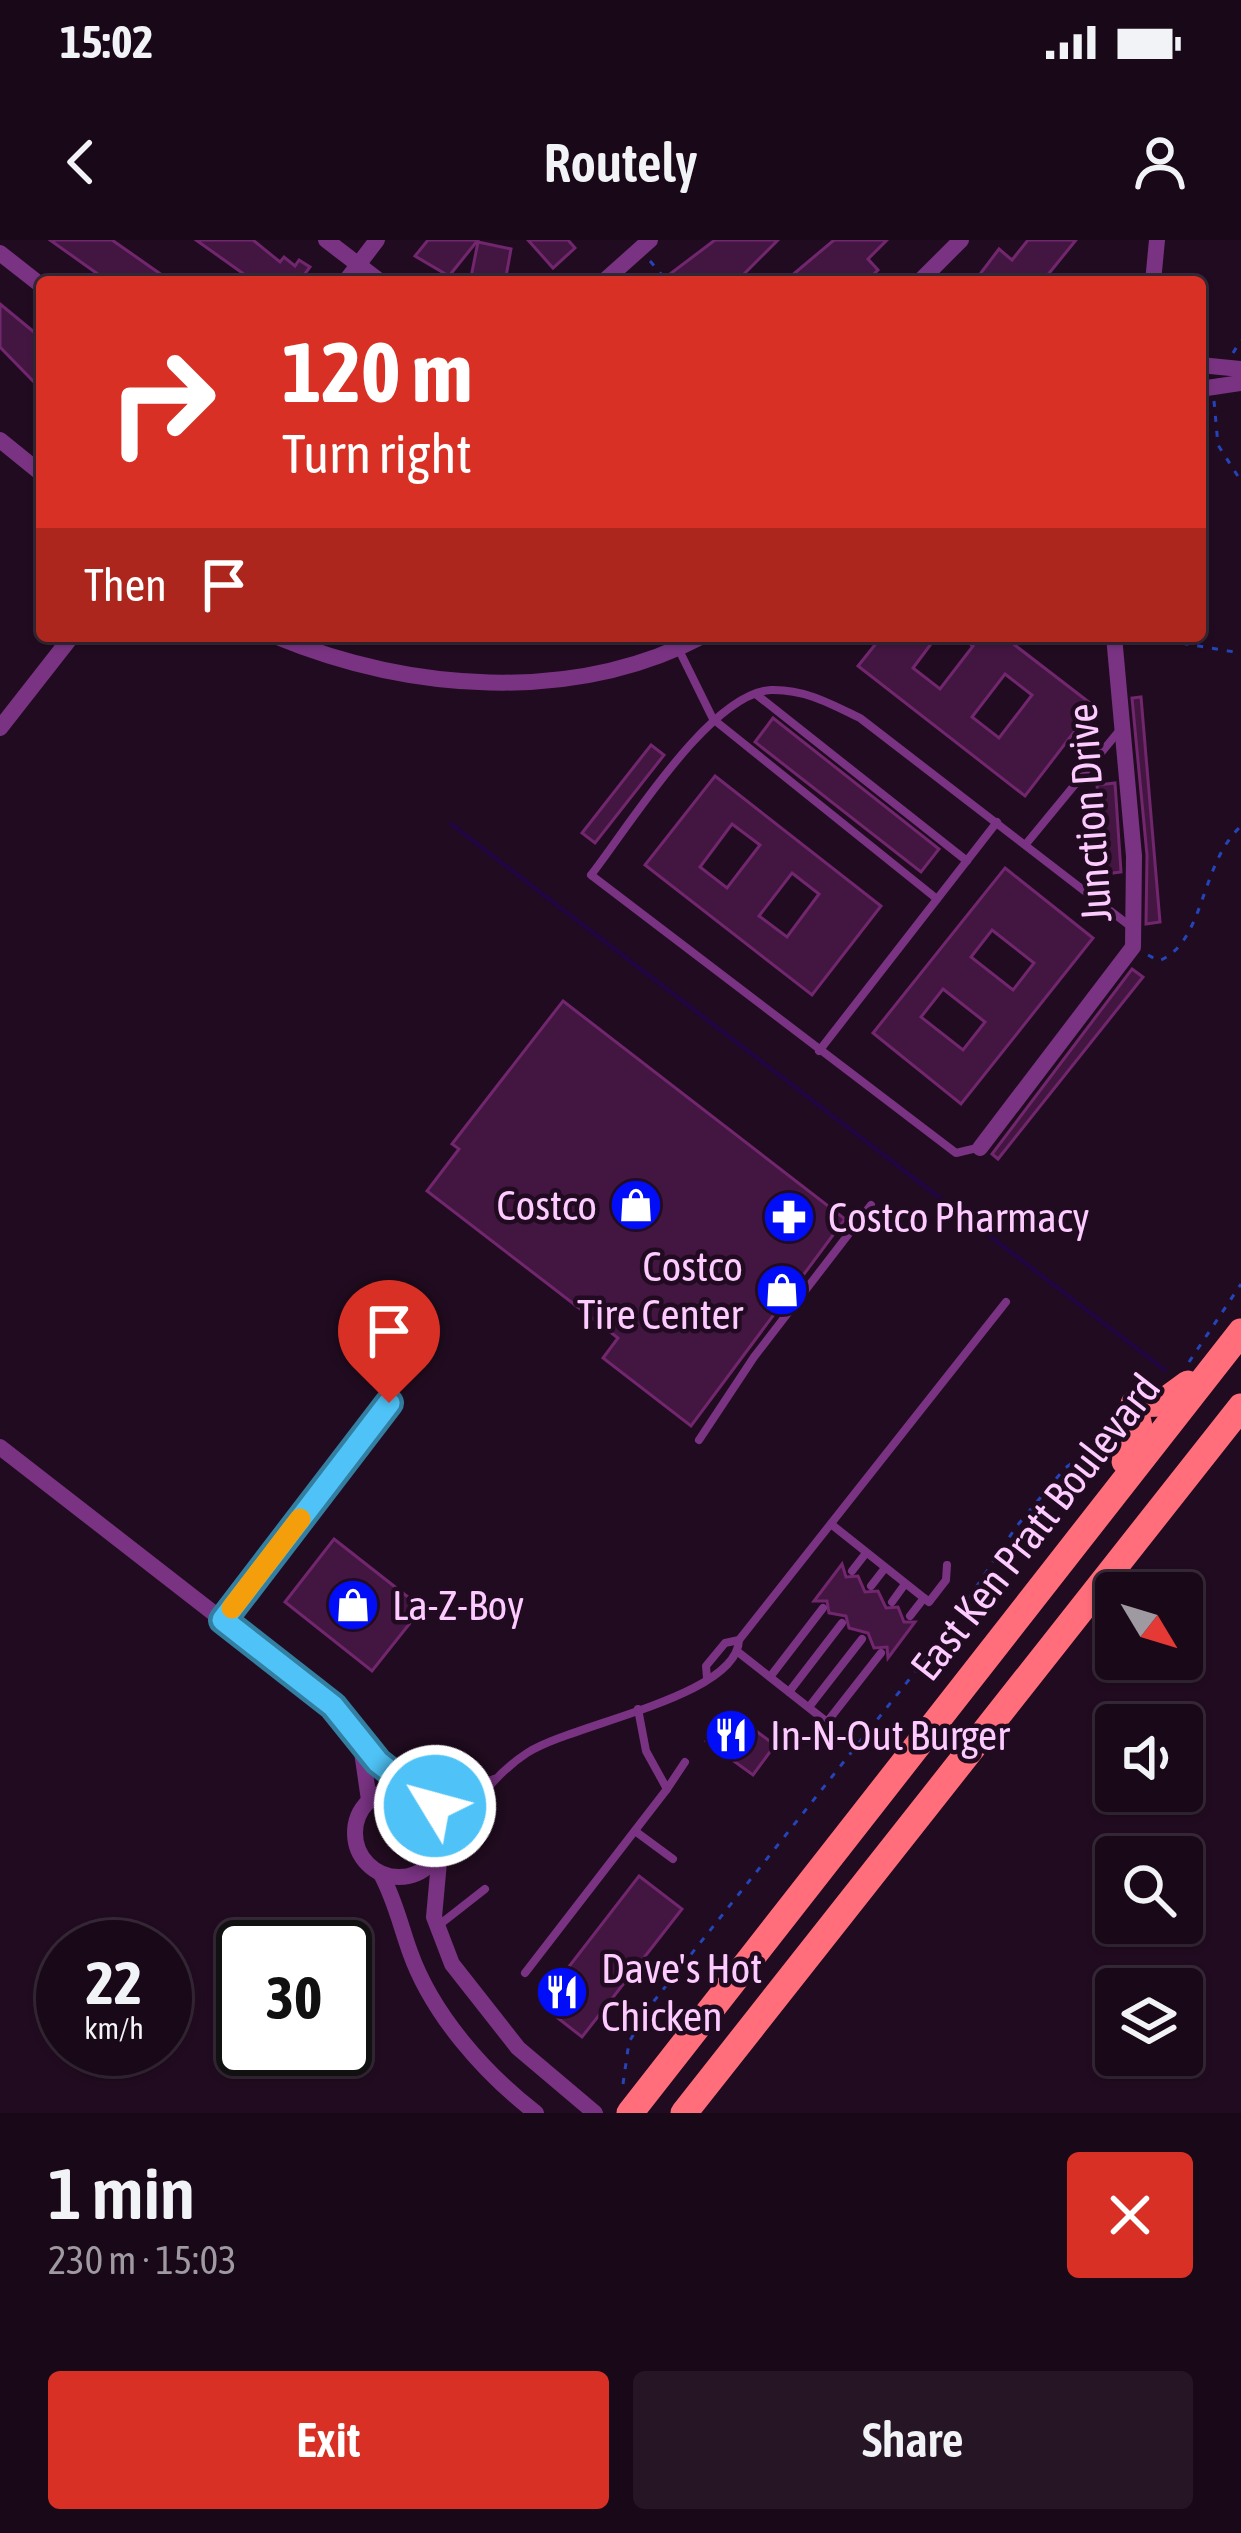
<!DOCTYPE html>
<meta charset="utf-8">
<style>
body{margin:0;font-family:"Asap Condensed",sans-serif;background:#261625;color:#f1f3f6;height:100vh;display:flex;flex-direction:column;font-size:45px;white-space:nowrap}
*{box-sizing:border-box;margin:0}
p{font-size:39px;color:#9f9aa2}
.icon{flex:none;width:66px;height:66px;fill:none;stroke:currentColor;stroke-width:2;stroke-linecap:round;stroke-linejoin:round}
.map{position:relative;height:1873px;overflow:hidden}
.panel{display:flex;flex-direction:column;background:#190818;flex:1}
.panel>*{flex:none}
.top-card{position:absolute;left:36px;top:36px;width:1170px;height:366px;border-radius:12px;box-shadow:0 3px 9px #0004,0 0 0 3px #372937;background:#d93025;color:#fff;overflow:hidden}
.needle{width:78px;rotate:128deg}
.tools{position:absolute;left:1095px;top:1332px;display:grid;gap:24px}
.tools a{display:grid;place-items:center;width:108px;height:108px;border-radius:12px;background:#190818;box-shadow:0 3px 9px #0004,0 0 0 3px #372937;font-size:60px}
.speed{position:absolute;left:36px;top:1680px;display:flex;gap:24px;font-size:60px;font-weight:700;text-align:center}
.speed>*{display:grid;place-content:center;width:156px;height:156px;border-radius:50%;background:#190818;box-shadow:0 3px 9px #0004,0 0 0 3px #372937;line-height:1}
.speed small{font-size:30px;font-weight:400}
.speed .limit{border:6px solid #111;border-radius:18px;background:#fff;color:#111}
.pin{position:absolute;display:grid;place-items:center;width:102px;height:102px;color:#fff;margin:-123px -51px;border-radius:50% 50% 50% 0;rotate:-45deg;box-shadow:0 0 12px #0007}
.pin .icon{rotate:45deg}
.me{position:absolute;width:132px;margin:-66px;rotate:307deg;stroke-linejoin:round;filter:drop-shadow(0 0 9px #0008)}
.turn{display:flex;align-items:center;gap:42px;height:252px;padding:0 48px;font-size:54px}
.turn .icon{width:156px;height:156px;stroke-width:2.5}
.turn b{display:block;font-size:84px;line-height:102px}
.then{display:flex;align-items:center;height:114px;padding:0 48px;background:#0003;gap:24px;font-size:45px}
.round{display:grid;place-items:center;flex:none;width:126px;height:126px;border-radius:12px;background:#261625}
.head{display:flex;align-items:center;justify-content:space-between;height:204px;padding:0 48px}
h1{font-size:72px;font-weight:600;line-height:90px}
.cta{display:flex;gap:24px;margin-top:auto;padding:24px 48px}
.cta a{flex:1;height:138px;border-radius:12px;background:#d93025;color:#fff;font-size:48px;font-weight:600;line-height:138px;text-align:center}
.cta a+a{background:#261625;color:#f1f3f6}
.status{display:flex;justify-content:space-between;align-items:center;height:84px;padding:0 60px;background:#190818;direction:ltr}
.status svg{height:33px;fill:currentColor}
header{display:flex;justify-content:space-between;align-items:center;height:156px;padding:0 48px;background:#190818;font-size:54px;font-weight:600}
.map>svg:first-child{display:block}
</style>
<div class="status"><b>15:02</b><svg viewBox="0 0 49 12"><path d="M0 12V9h3v3zM5 12V6h3v6zM10 12V3h3v9zM15 12V0h3v12zM26 1h20v11H26zM47 4h2v5h-2z"/></svg></div>
<header><svg class="icon" aria-label="back" viewBox="0 0 24 24"><path d="M15 5l-7 7 7 7"/></svg>Routely<svg class="icon" aria-label="person" viewBox="0 0 24 24"><circle cx="12" cy="8" r="4"/><path d="M4 21q1-7 8-7t8 7"/></svg></header>
<div class="map">
<svg width="1241" height="1873" viewBox="0 0 1241 1873">
<rect width="100%" height="100%" fill="#210b20"/>
<g fill="none" stroke-linecap="round" stroke-linejoin="round">
<path stroke="#210540" stroke-width="4.5" d="M451,584L1165,1130"/>
</g>
<g fill="#431641" stroke="#71266e" stroke-width="3" fill-rule="evenodd">
<path d="M50,0H112L172,42H109Z"/>
<path d="M196,0H253L280,22L284,17L295,26L299,20L310,27L299,42H255Z"/>
<path d="M428,0H478L449,36L415,16Z"/>
<path d="M528,0H568L575,8L553,28Z"/>
<path d="M715,0H778L736,42H677L670,34Z"/>
<path d="M834,0H887L868,19L878,30L866,42H784Z"/>
<path d="M1028,0H1076L1042,42H974L999,9L1012,20Z"/>
<path d="M478,2L511,9L505,42H470Z"/>
<path d="M0,64L34,92L42,82V130L33,141L0,107Z"/>
<path d="M882,396H937L913,428L940,449L973,406L959,396H1003L1094,466L1025,556L858,426ZM1005,434L1032,455L999,498L972,477Z"/>
<path d="M1141,457L1160,682L1146,684L1147,615L1132,458Z"/>
<path d="M773,478L939,609L921,632L755,502Z"/>
<path d="M651,505L664,515L595,603L582,593Z"/>
<path d="M715,536L881,666L812,755L645,625ZM732,584L760,605L727,648L700,627ZM792,633L819,654L787,697L759,676Z"/>
<path d="M1115,543L1121,632L1105,634L1097,545Z"/>
<path d="M1005,628L1093,698L961,864L873,793ZM992,690L1034,723L1013,750L971,717ZM943,749L985,782L963,810L921,777Z"/>
<path d="M1132,729L1143,737L998,919L992,914Z"/>
<path d="M563,761L845,979L691,1186L603,1118L618,1098L427,951L459,909L452,904Z"/>
<path d="M334,1299L422,1368L372,1431L285,1362Z"/>
<path d="M842,1324L846,1337L858,1336L865,1352L878,1351L886,1368L898,1367L904,1382H915L888,1418L887,1407L874,1408L868,1393L849,1388L846,1376L829,1373L827,1361H814Z"/>
<path d="M729,1471L775,1505L753,1535L706,1501Z"/>
<path d="M639,1636L682,1669L582,1797L540,1764Z"/>
</g>
<g fill="none" stroke-linecap="round" stroke-linejoin="round">
<g stroke="#2444ba" stroke-width="3" stroke-dasharray="6 9" stroke-linecap="butt">
<path d="M650,21L668,42"/>
<path d="M1233,113L1241,100"/>
<path d="M1214,161L1218,205L1241,241"/>
<path d="M1138,396L1241,413"/>
<path d="M1148,715L1159,721C1206,701 1199,625 1241,586"/>
<path d="M1189,1122L1241,1044"/>
<path d="M623,1844L629,1802L654,1761L946,1393L1016,1287L1065,1228L1088,1212L1106,1210"/>
</g>
<g stroke="#7a3383" stroke-width="8">
<path d="M679,410L713,479L937,659"/>
<path d="M757,455L967,621"/>
<path d="M1026,604L1119,491"/>
<path d="M819,811L997,582"/>
<path d="M977,908L956,913L591,635C628,588 710,453 771,450C805,449 831,464 860,478L1130,686"/>
<path d="M699,1200L754,1117L871,965"/>
<path d="M831,1284L929,1362L946,1340L947,1325"/>
<path d="M852,1331L866,1313"/>
<path d="M871,1346L885,1328"/>
<path d="M892,1362L905,1344"/>
<path d="M910,1376L924,1358"/>
<path d="M223,1380L389,1163"/>
<path d="M738,1412L827,1482L881,1413"/>
<path d="M770,1437L823,1368"/>
<path d="M707,1438L706,1426L725,1403L739,1400L1006,1062"/>
<path d="M789,1452L842,1383"/>
<path d="M809,1467L862,1399"/>
<path d="M667,1549L685,1522"/>
<path d="M417,1552L458,1555L494,1539"/>
<path d="M635,1591L673,1619"/>
<path d="M441,1610C467,1575 490,1537 527,1513C574,1483 737,1457 739,1400"/>
<path d="M439,1685L485,1649"/>
<path d="M525,1733L667,1549L646,1511L638,1469"/>
</g>
<g stroke="#7a3383" stroke-width="16">
<path d="M326,0L381,42"/>
<path d="M0,13L42,46"/>
<path d="M345,42L377,0"/>
<path d="M603,42L650,0"/>
<path d="M919,42L961,0"/>
<path d="M1153,42L1157,0"/>
<path d="M1200,125L1241,129"/>
<path d="M1200,149L1241,143"/>
<path d="M0,200L42,234"/>
<path d="M275,396C408,451 572,465 703,396"/>
<path d="M0,488L72,396"/>
<path d="M980,908L1133,707L1134,616L1114,396"/>
<path d="M0,1207L333,1466L360,1504L417,1552"/>
<path d="M361,1505L369,1560"/>
<circle cx="399" cy="1593" r="44"/>
<path d="M440,1611L434,1677L452,1724L518,1808L595,1873"/>
<path d="M381,1634C395,1660 400,1684 410,1712C432,1774 484,1833 536,1873"/>
</g>
<g stroke="#ff6e7a" stroke-width="27">
<path d="M1125,1221L1141,1196L1134,1164L1162,1163L1188,1144"/>
<path d="M630,1873L1241,1092"/>
<path d="M684,1873L1241,1167"/>
</g>
</g>
<g fill="none" stroke-linecap="round" stroke-linejoin="round">
<g stroke="#337fa1" stroke-width="30">
<path id="route" d="M389,1163L223,1380L333,1466L378,1522L435,1566"/>
</g>
<use href="#route" stroke="#4fc3f7" stroke-width="21"/>
<path stroke="#f59e0b" stroke-width="21" d="M232,1368L300,1279"/>
</g>
<defs>
<g id="shop-disc" transform="scale(2.7)"><circle r="9.5" fill="#000df6" stroke="#210b20"/><path d="M-5-2.5h2.3a2.7 3.5 0 0 1 5.4 0H5L5.5 6h-11ZM-1.5-2.5h3a1.5 2.3 0 0 0-3 0Z" fill="#fff"/></g>
<g id="pharmacy-disc" transform="scale(2.7)"><circle r="9.5" fill="#000df6" stroke="#210b20"/><path d="M-2-6h4v4h4v4h-4v4h-4v-4h-4v-4h4Z" fill="#fff"/></g>
<g id="restaurant-disc" transform="scale(2.7)"><circle r="9.5" fill="#000df6" stroke="#210b20"/><path d="M-5-6h1v4h1v-4h1v4h1v-4h1v5L-1.5 .5V6h-2V.5L-5-1ZM5-6V6H3V1.5H1.5Q1.5-4 5-6Z" fill="#fff"/></g>
</defs>
<g fill-rule="evenodd">
<use href="#shop-disc" x="636" y="965"/>
<use href="#pharmacy-disc" x="789" y="977"/>
<use href="#shop-disc" x="782" y="1050"/>
<use href="#shop-disc" x="353" y="1365"/>
<use href="#restaurant-disc" x="731" y="1495"/>
<use href="#restaurant-disc" x="562" y="1752"/>
</g>
<g text-anchor="middle" stroke-width="9" stroke-linejoin="round" paint-order="stroke">
<g font-size="42" fill="#fdcbff" stroke="#210b20">
<text transform="translate(1089 573) rotate(-94)" y="15">Junction Drive</text>
<text transform="translate(1035 1287) rotate(-52)" y="15">East Ken Pratt Boulevard</text>
</g>
<g font-size="42" fill="#fdcbff" stroke="#210b20" text-anchor="start">
<text x="597" y="980" text-anchor="end">Costco</text>
<text x="828" y="992">Costco Pharmacy</text>
<text x="743" y="1041" text-anchor="end">Costco<tspan x="743" dy="48">Tire Center</tspan></text>
<text x="392" y="1380">La-Z-Boy</text>
<text x="770" y="1510">In-N-Out Burger</text>
<text x="601" y="1743">Dave's Hot<tspan x="601" dy="48">Chicken</tspan></text>
</g>
</g>
</svg>
<div class="tools">
<a><svg class="needle" viewBox="-14 -14 28 28"><path d="M0-13l5 13h-10z" fill="#e53935"/><path d="M0 13l5-13h-10z" fill="#9f9aa2"/></svg></a>
<a><svg class="icon" aria-label="sound" viewBox="0 0 24 24"><path d="M4 9h4l5-4v14l-5-4H4zM17 9q2 3 0 6"/></svg></a>
<a><svg class="icon" aria-label="search" viewBox="0 0 24 24"><circle cx="10" cy="10" r="6"/><path d="M15 15l6 6"/></svg></a>
<a><svg class="icon" aria-label="layers" viewBox="0 0 24 24"><path d="M12 4l9 5-9 5-9-5zM3 14l9 5 9-5"/></svg></a>
</div>
<div class="speed"><div>22<small>km/h</small></div><div class="limit">30</div></div>
<div class="pin" style="left:389px;top:1163px;background:#d93025"><svg class="icon" aria-label="arrive" viewBox="0 0 24 24"><path d="M6 21V4h12l-3 4 3 4H6"/></svg></div>
<svg class="me" style="left:435px;top:1566px" viewBox="-20 -20 40 40"><circle r="17" fill="#4fc3f7" stroke="#fff" stroke-width="3"/><path d="M0-11L8 9 0 5-8 9z" fill="#fff"/></svg>
<div class="top-card">
<div class="turn"><svg class="icon" aria-label="right" viewBox="0 0 24 24"><path d="M7 20v-9h11M14 6l5 5-5 5"/></svg><div><b>120 m</b>Turn right</div></div>
<div class="then">Then<svg class="icon" aria-label="arrive" viewBox="0 0 24 24"><path d="M6 21V4h12l-3 4 3 4H6"/></svg></div>
</div>
</div>
<section class="panel">
<div class="head"><div><h1>1 min</h1><p>230 m · 15:03</p></div><a class="round" style="background:#d93025;color:#fff"><svg class="icon" aria-label="close" viewBox="0 0 24 24"><path d="M6 6l12 12M18 6L6 18"/></svg></a></div>
<div class="cta"><a>Exit</a><a>Share</a></div>
</section>
